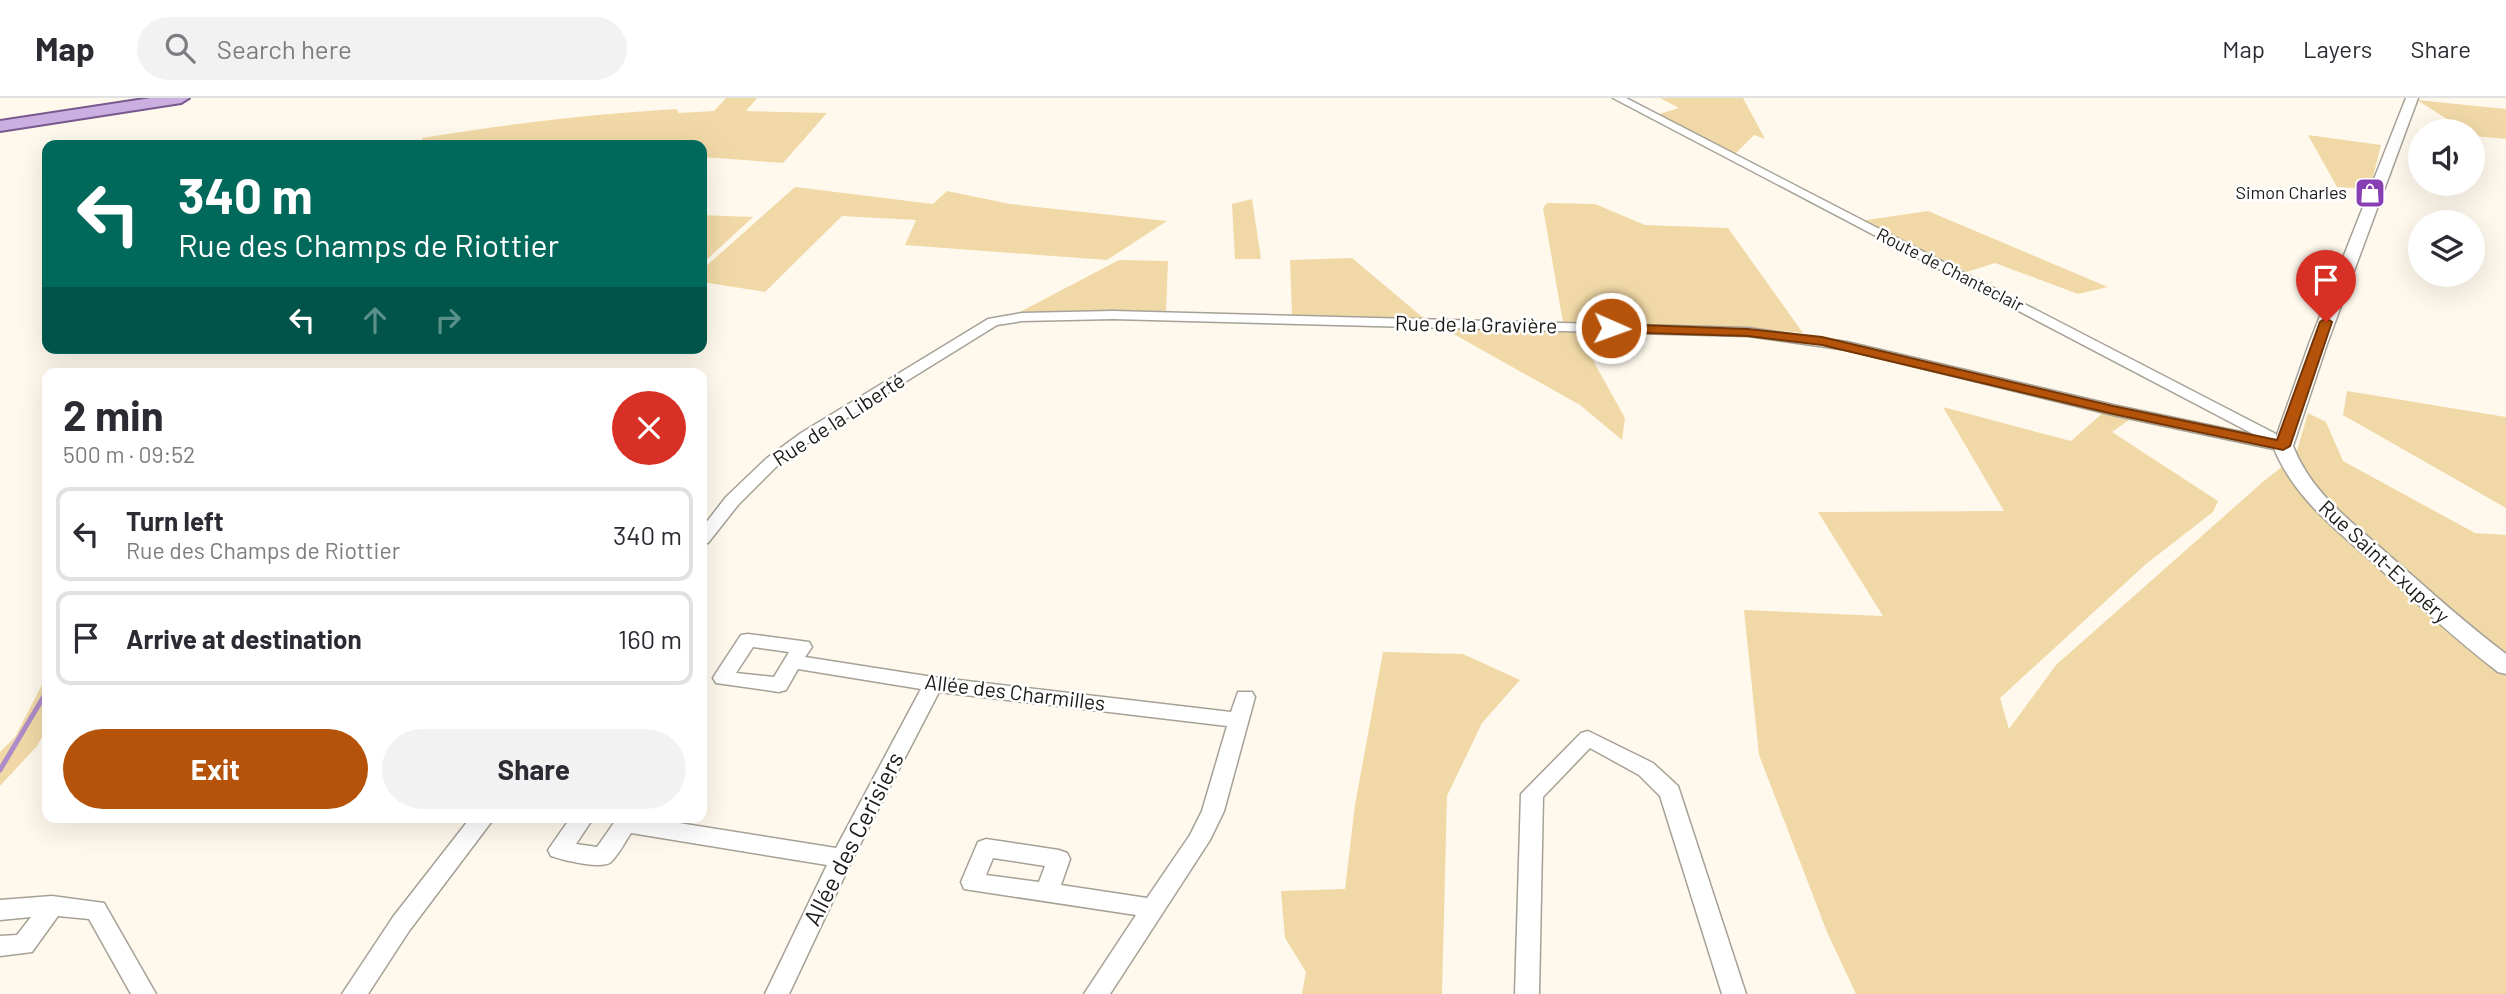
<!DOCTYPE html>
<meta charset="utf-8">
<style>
body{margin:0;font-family:Barlow,sans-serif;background:#f2f2f3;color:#2b2b33;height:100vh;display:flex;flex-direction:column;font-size:26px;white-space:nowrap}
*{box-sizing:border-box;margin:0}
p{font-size:23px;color:#7c7c81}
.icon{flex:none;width:38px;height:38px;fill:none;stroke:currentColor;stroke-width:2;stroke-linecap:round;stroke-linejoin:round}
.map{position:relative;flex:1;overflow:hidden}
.side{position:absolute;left:42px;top:270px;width:665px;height:455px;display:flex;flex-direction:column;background:#fff;border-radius:14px;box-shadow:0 7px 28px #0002}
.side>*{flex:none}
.banner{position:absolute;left:42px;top:42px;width:665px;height:214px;border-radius:14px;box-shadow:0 7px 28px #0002;background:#00695c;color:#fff;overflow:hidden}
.tools{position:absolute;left:2408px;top:21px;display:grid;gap:14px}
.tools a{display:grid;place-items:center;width:77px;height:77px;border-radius:50%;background:#fff;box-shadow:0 7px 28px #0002;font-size:35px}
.pin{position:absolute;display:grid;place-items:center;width:60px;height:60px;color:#fff;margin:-72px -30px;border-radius:50% 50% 50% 0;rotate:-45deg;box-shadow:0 0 7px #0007}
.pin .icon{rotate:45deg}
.me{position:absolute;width:77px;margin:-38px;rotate:92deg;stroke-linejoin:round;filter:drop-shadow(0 0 5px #0008)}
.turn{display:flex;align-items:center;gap:24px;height:147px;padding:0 21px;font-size:32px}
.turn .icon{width:91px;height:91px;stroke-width:2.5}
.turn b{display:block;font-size:49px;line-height:60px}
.lanes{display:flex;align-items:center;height:66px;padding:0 21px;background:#0003;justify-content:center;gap:35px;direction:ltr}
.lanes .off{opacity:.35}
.round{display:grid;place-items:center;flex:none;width:74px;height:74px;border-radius:37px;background:#f2f2f3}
.summary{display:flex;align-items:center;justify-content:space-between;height:119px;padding:0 21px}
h1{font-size:42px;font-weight:700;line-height:52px}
.cta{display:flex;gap:14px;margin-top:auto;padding:14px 21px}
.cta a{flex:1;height:80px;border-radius:42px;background:#b45309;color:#fff;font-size:28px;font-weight:700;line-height:80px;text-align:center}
.cta a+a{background:#f2f2f3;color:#2b2b33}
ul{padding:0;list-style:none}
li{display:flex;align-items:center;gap:21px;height:94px;margin:0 14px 10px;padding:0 7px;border:4px solid #e1e1e2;border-radius:14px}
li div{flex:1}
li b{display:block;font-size:26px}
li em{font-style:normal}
header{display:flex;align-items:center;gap:42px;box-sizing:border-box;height:98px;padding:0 35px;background:#fff;border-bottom:2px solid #e1e1e2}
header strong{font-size:33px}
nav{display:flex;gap:38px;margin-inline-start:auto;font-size:24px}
.search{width:490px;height:63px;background:#f2f2f3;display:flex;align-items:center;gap:18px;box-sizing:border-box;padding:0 24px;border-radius:38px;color:#7c7c81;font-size:26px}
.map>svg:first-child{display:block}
</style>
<header>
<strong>Map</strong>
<div class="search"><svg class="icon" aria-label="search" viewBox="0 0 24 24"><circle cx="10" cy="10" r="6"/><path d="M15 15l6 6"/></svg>Search here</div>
<nav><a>Map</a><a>Layers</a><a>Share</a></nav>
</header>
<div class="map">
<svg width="2506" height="896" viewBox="0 0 2506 896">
<rect width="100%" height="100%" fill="#fff9ed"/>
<g fill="#f1d9a7">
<path d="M726,0H757L746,13L827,15L783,65L702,59V47H423L422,40C507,26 590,16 676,11L679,15L714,13Z"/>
<path d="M1660,0H1743L1765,41L1754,37L1735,56L1656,17L1679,10Z"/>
<path d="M2417,2L2506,11V41L2474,38L2473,33H2466Z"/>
<path d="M2308,37L2381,47L2370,91L2337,89Z"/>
<path d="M795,89L933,106L947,93L1010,106L1167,123L1107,162L905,147L916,122L842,118L765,194L702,184L704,170Z"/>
<path d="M1252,101L1261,161H1235L1232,106Z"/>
<path d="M1547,105L1595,106L1645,127L1728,130L1803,235L1747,230L1563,224L1543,110Z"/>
<path d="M1928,113L2108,189L2078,196L1995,165L1967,174L1860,123Z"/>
<path d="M702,117L753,119L702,166Z"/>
<path d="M1352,160L1427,223L1292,217L1290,162Z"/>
<path d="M1119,162L1168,163L1166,215L1014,217Z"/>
<path d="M1443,230L1576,232L1625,320L1622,342L1580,307Z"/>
<path d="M2347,293L2506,319V410L2343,317Z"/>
<path d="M1943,309L2071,343L2105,313L2133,319L2112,334L2218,403L2213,414L2146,466L2000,600L2009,631L2056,567L2265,382L2295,359L2308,315L2326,324L2343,363L2475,435L2506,437V896H1856L1827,834L1759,657L1744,512L1883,518L1818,414L2004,413Z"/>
<path d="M1383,554L1463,556L1520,582L1482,625L1447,698L1442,896H1302L1306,874L1285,840L1281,793L1345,791L1355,707Z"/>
<path d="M47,577V630L37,648L0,688V654L15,639Z"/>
</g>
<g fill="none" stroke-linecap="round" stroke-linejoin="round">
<path stroke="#ad8cc7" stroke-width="5" d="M0,672L47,593"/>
<g stroke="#a6a196" stroke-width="3">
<g id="minor">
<path d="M1613,0H1626L2276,336V342L2289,345L2291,348L2283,353L2113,317L1847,252L1748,238L1113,221L1022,223L997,227L813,341L779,366L738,407L708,445L702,446V430L726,399L767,360L801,335L988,221L1022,215L1113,213L1748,230L1847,244L2113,307L2255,337Z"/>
<path d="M748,536L809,544L812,549L805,559L933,579L1231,614L1238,594H1252L1255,599L1224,713L1210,742L1110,896H1084L1136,817L964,791L961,784L978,744L986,741L1059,752L1067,755L1070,761L1061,787L1147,800L1190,737L1202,713L1227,628L939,594L853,760L789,896H765L827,767L631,735C625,744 619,756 611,764C602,772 563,762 551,758L548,752L571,719H594L576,746L597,749L618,719H641L836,750L921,591L798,571L786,592L779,594L716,585L713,580L716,575L741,537ZM753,549L789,554L774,579L736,575ZM993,760L1045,768L1039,784L986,777Z"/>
<path d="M1588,633L1653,665L1678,688L1746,896H1722L1660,698L1639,677L1590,650L1543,699L1539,896H1515L1521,696L1581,635Z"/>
<path d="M471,719H495L409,833L368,896H342L393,819Z"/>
<path d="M52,798L104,805L156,896H131L89,821L58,818L32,854L0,858V838L17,837L31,819L0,822V802Z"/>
</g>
</g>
<g stroke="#a6a196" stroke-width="3">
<path id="tertiary" d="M2406,0H2418L2327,246L2293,348C2312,397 2354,425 2391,459C2429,492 2466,526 2506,556V576L2498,574C2455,541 2416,505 2377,468C2337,432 2293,400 2273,348L2309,246Z"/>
</g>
<g stroke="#78588d" stroke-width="4">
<path id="primary" d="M151,0H189L181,5L0,33V23Z"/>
</g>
<use href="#minor" fill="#fff" fill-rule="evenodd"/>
<use href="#tertiary" fill="#fff" fill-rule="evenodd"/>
<use href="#primary" fill="#ccafe1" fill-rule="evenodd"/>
</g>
<path fill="#b45309" stroke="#753606" stroke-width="2" d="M2326,220L2332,224L2290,348L2283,352L2113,316L1822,247L1748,238L1611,234L1604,230L1611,226L1748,231L1822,239L2113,308L2277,342L2320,224Z"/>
<defs>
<g id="shop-square" transform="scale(1.575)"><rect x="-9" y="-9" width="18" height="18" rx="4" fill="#8740b4" stroke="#fff"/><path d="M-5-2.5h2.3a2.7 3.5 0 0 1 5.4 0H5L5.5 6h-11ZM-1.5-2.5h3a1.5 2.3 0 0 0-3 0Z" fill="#fff"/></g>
</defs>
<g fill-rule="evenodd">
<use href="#shop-square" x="2370" y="95"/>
</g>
<g text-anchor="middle" stroke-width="5" stroke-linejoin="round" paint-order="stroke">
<g font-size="18" fill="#1c1a16" stroke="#fff" text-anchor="end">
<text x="2347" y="101">Simon Charles</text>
</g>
<g font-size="18" fill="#1c1a16" stroke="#fff">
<text transform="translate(1950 172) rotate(27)" y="6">Route de Chanteclair</text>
</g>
<g font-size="21" fill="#1c1a16" stroke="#fff">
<text transform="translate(1476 227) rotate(1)" y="7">Rue de la Gravière</text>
<text transform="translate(839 322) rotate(-33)" y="7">Rue de la Liberté</text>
<text transform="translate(2384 464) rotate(43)" y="7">Rue Saint-Exupéry</text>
<text transform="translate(1015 595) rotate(7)" y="7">Allée des Charmilles</text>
</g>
<g font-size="24" fill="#1c1a16" stroke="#fff">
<text transform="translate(854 741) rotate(-63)" y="8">Allée des Cerisiers</text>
</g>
</g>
</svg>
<div class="tools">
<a><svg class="icon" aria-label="sound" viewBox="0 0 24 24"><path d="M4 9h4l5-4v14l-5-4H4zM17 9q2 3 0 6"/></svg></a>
<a><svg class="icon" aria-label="layers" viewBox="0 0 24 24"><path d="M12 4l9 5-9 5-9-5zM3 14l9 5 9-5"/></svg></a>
</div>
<div class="pin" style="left:2326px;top:224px;background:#d93025"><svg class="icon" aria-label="arrive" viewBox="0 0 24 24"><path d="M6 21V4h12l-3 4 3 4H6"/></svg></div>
<svg class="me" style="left:1611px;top:230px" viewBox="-20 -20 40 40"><circle r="17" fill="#b45309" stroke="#fff" stroke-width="3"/><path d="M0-11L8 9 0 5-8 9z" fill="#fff"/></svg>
<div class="banner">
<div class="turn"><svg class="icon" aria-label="left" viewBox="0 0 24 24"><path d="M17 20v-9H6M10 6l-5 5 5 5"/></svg><div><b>340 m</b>Rue des Champs de Riottier</div></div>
<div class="lanes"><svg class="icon" aria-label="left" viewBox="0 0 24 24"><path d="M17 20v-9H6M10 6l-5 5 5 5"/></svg><svg class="icon off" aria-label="ahead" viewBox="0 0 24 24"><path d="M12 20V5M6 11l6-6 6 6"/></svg><svg class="icon off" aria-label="right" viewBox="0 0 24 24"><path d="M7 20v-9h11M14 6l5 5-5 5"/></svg></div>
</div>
<section class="side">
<div class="summary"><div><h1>2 min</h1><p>500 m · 09:52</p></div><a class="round" style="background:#d93025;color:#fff"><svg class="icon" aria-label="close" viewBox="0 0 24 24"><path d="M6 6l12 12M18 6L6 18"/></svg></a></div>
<ul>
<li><svg class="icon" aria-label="left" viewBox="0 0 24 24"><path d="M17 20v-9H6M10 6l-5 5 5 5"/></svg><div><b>Turn left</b><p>Rue des Champs de Riottier</p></div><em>340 m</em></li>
<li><svg class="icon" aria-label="arrive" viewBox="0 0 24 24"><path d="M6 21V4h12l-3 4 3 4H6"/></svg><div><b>Arrive at destination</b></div><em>160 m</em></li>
</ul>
<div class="cta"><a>Exit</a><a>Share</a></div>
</section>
</div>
